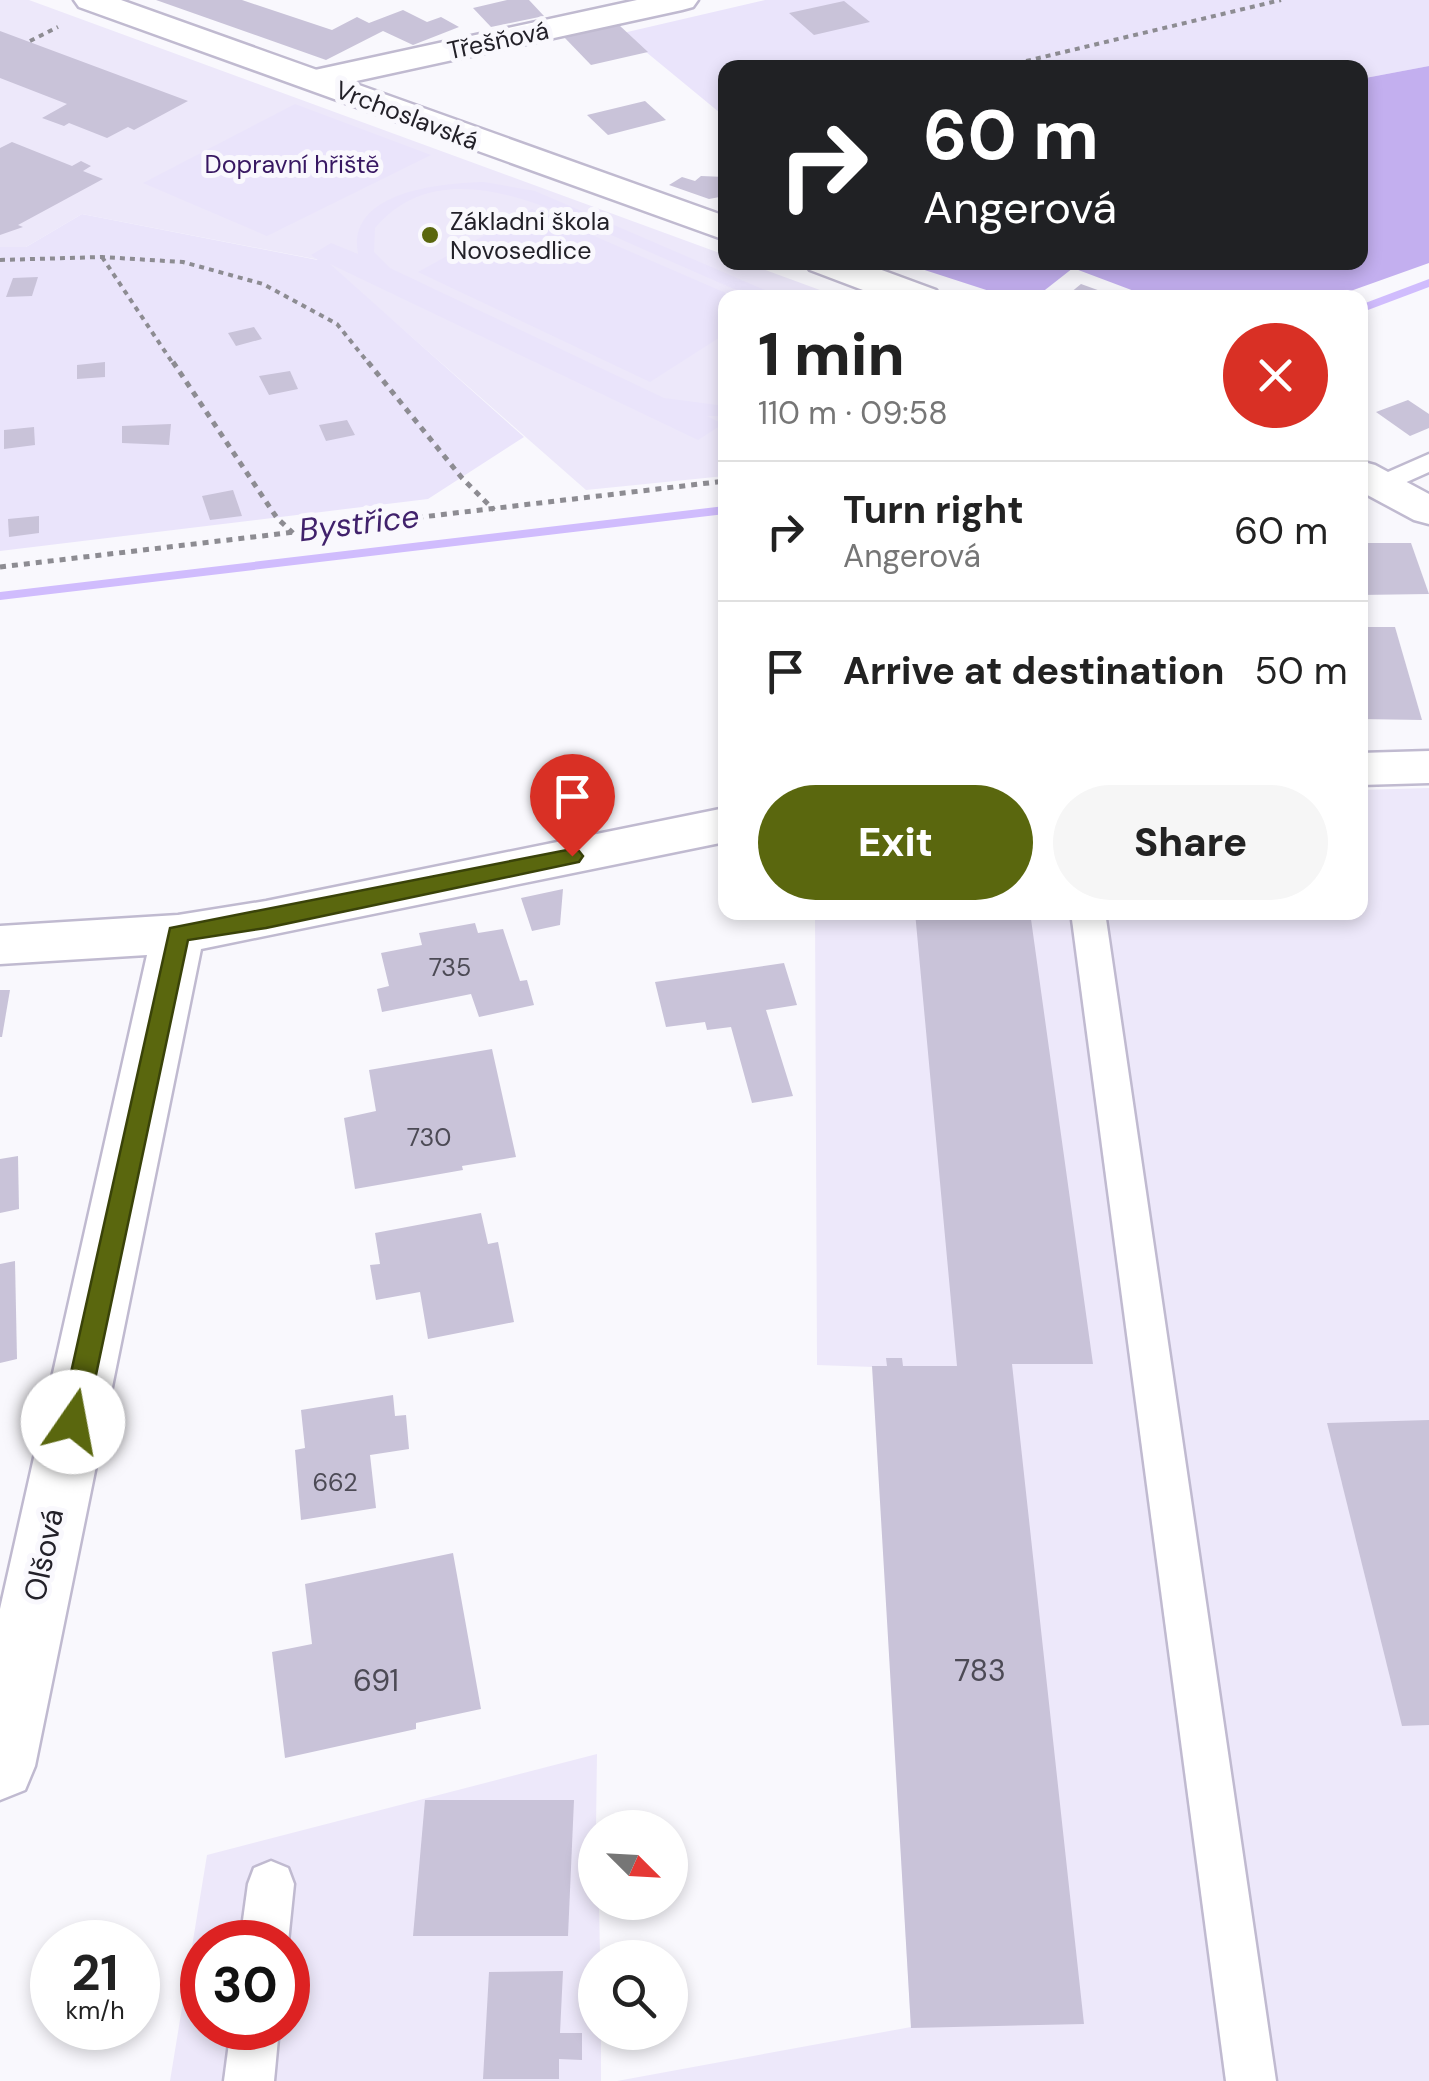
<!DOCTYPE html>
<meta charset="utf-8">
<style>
body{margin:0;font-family:"DM Sans",sans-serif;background:#f6f6f6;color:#222;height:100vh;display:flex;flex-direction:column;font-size:38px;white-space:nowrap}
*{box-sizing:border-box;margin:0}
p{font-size:32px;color:#767676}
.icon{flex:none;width:55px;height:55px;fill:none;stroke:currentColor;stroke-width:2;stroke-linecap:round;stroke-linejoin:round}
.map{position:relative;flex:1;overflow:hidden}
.side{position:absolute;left:718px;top:290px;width:650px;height:630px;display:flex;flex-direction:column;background:#fff;border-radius:20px;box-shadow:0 5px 15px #0003}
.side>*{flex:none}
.guide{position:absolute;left:718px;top:60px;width:650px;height:210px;border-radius:20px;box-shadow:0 5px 15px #0003;background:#202124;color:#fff;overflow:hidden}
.needle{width:65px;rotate:114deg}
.buttons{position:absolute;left:578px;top:1810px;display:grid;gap:20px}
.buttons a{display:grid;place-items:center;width:110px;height:110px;border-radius:50%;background:#fff;box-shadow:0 5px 15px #0003;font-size:50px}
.speed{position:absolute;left:30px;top:1920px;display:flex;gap:20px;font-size:50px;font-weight:700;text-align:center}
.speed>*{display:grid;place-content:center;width:130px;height:130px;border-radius:50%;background:#fff;box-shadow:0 5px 15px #0003;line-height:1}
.speed small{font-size:25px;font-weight:400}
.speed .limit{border:15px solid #d22;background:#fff;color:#111}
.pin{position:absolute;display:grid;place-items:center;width:85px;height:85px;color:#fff;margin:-102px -42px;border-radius:50% 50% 50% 0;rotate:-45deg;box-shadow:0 0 10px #0007}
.pin .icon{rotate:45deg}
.me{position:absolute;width:110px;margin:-55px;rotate:12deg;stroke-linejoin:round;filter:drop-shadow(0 0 8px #0008)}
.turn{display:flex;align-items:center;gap:35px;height:210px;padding:0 40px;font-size:45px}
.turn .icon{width:130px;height:130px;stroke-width:2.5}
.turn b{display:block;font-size:70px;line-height:85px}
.round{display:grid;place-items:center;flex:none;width:105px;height:105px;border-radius:52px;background:#f6f6f6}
.headline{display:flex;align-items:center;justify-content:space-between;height:170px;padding:0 40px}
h1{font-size:60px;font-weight:800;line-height:75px}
.button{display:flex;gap:20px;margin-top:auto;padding:20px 40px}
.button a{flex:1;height:115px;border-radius:60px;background:#5a670e;color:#fff;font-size:40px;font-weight:800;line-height:115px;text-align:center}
.button a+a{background:#f6f6f6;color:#222}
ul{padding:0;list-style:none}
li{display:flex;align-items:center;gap:30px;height:140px;padding:0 40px;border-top:2px solid #e0e0e0}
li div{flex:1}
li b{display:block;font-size:38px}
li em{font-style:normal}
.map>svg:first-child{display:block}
</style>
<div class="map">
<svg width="1429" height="2081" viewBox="0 0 1429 2081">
<rect width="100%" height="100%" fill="#f9f8fd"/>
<g fill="#ede8fa" fill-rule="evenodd">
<path d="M0,0H29L725,255V262L746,263L839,297L725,298V476L586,490L325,261L82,214L26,247H0Z"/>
<path d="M1429,788V2081H617L911,2027L873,1367L817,1365L815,913L1360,912V790Z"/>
<path d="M597,1754L595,1902L599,1903L600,1957L595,1958V2032L601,2033V2081H170L207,1855ZM202,1942H288V2028H202Z"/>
</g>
<g fill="#eae4fb">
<path d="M765,0H1429V66L1360,79V68H725V117L623,33Z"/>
<path d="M295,104L431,155L267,236L143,183Z"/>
<path d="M484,182L535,191L781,297H753C708,278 663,258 618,238C545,206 440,151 375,228L374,252L390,268L664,398L725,406V416H707L723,424L698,440L330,264L524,437L428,499L0,551V247H26L82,214L318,260L311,255L331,243L358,254C346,191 442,183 484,182Z"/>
<path d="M532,209L735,297L725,298V334L650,382L418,272Z"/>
</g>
<path fill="#c3afef" d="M1429,66V263L1331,298L1150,297L1073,268L1036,297L1011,298L903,263L1360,262V79Z"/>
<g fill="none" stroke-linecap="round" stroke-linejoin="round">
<g fill="#d0bcfd" fill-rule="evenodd">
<path d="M1429,279V287L1360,313V305Z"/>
<path d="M725,506V514L0,600V592Z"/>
</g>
</g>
<g fill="#c9c3d9">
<path d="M156,0H242L332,30L357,17L369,23L403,10L427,22L441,17L459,27L413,45L383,31L326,60Z"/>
<path d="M507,0H529L544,16L491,27L473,8Z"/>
<path d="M844,1L870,22L814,35L789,13Z"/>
<path d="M619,25L648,52L591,65L563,36Z"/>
<path d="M0,31L188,101L134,130L128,127L107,138L69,123L64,126L42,118L67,104L0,78Z"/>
<path d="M645,101L666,120L608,135L587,115Z"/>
<path d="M12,142L72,166L81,161L91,166L83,171L103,179L18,225L23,227L0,235V148Z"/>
<path d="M701,176L725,177V196L709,199L669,185L682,177L695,181Z"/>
<path d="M38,277L32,296L6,297L13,278Z"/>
<path d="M1081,284L1117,297V298H1064Z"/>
<path d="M254,327L262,339L236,346L228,333Z"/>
<path d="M105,362V377L77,379V365Z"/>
<path d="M290,371L298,389L269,395L259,376Z"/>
<path d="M1408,400L1429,414V428L1410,436L1376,412Z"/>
<path d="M347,420L355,435L326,441L319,425Z"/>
<path d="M171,424L169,445L122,443V426Z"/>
<path d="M34,427L35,445L4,449V430Z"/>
<path d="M233,490L242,516L210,520L202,496Z"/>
<path d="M39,516V533L9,537L8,519Z"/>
<path d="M1360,543H1411L1429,594L1360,595Z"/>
<path d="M1360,627H1395L1422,720L1360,719Z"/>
<path d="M563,889L560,925L532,931L521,898Z"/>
<path d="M915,912H1030L1093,1364H1012L1084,2024L911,2028L872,1366H887L886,1358H902L903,1366H957Z"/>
<path d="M475,923L478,933L503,929L520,981L527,980L534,1005L479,1017L471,994L382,1012L377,989L389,986L381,953L422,945L419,933Z"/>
<path d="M784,963L797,1005L766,1010L793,1096L752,1103L731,1027L707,1030L705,1022L666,1027L655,982Z"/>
<path d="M0,990H10L2,1037H0Z"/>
<path d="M492,1049L516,1157L462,1166L463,1170L355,1189L344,1118L376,1111L369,1070Z"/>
<path d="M18,1156L19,1209L0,1213V1159Z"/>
<path d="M481,1213L488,1244L498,1242L514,1322L428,1339L420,1292L376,1300L370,1265L380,1264L375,1233Z"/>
<path d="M15,1261L17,1359L0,1363V1264Z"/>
<path d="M393,1395L395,1416L406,1415L409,1449L370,1455L376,1508L301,1520L295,1450L305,1448L301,1410Z"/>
<path d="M1429,1420V1725L1402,1726L1327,1423Z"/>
<path d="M453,1553L481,1709L416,1723V1729L285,1758L272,1652L312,1644L305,1584Z"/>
<path d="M425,1800H574L568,1936H413Z"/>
<path d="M563,1971L560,2033H582V2060L559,2059V2079H483L489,1972Z"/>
</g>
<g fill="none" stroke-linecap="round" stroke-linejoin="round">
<g stroke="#c0bad0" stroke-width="5">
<g id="service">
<path d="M1429,454V472L1382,493L1368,485L1372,479Z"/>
<path d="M1071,912H1105L1276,2081H1226Z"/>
<path d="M271,1861L288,1868L294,1884L288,1942H240L248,1884L254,1868Z"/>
<path d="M231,2028H279L274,2081H224Z"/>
</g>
</g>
<g stroke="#c0bad0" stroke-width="5">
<g id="minor">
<path d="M637,0H698L693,7L682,10L315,90L303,87L298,80L303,73L315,70Z"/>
<path d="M1429,751V783L1360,785V753Z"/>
<path d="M725,808V842L201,949L35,1766L25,1790L0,1800V1609L147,955L0,964V926L178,915L266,901Z"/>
</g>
</g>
<g stroke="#c0bad0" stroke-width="5">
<g id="tertiary">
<path d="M74,0H121L725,216V240L79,7Z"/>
<path d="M804,262H860L936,290L941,298H884L810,270Z"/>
<path d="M1360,461L1375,465L1429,494V524L1414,520L1360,491Z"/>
</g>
</g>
<g stroke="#8d8c92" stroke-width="4" stroke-dasharray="5 5" stroke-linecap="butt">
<path d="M30,41L58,27"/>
<path d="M997,68L1281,0"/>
<path d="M102,257L174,365"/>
<path d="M0,260L102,257L183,262L263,284L337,324L370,365"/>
</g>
<g stroke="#8d8c92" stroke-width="5" stroke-dasharray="6 6" stroke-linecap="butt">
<path d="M173,362L277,518L293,533"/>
<path d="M368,362L462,478L494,510"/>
<path d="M0,567L725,481"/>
</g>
<use href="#service" fill="#fff" fill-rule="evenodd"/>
<use href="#minor" fill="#fff" fill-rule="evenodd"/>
<use href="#tertiary" fill="#fff" fill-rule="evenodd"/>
</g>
<path fill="#5a670e" stroke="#3a4309" stroke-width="2.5" d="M572,849L579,851L583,856L579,862L266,928L188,940L86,1422L82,1429L73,1433L64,1429L60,1422L170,928Z"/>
<circle fill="#5a670e" stroke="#f9f8fd" stroke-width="4" cx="430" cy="235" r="10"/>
<g text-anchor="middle" stroke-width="10" stroke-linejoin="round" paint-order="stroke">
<g font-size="25" fill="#232129" stroke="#f9f8fd">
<text transform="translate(498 40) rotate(-12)" y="9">Třešňová</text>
<text transform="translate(407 115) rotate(21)" y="9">Vrchoslavská</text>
</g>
<g font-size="25" fill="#381862" stroke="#f9f8fd">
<text x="292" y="173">Dopravní hřiště</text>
</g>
<g font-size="25" fill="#232129" stroke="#f9f8fd" text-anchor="start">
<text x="450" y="230">Základni škola<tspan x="450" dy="29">Novosedlice</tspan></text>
</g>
<g font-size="25" fill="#4c4a55">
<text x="450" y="976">735</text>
<text x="429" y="1146">730</text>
<text x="335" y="1491">662</text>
</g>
<g font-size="30" fill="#232129" stroke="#f9f8fd">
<text transform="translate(44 1555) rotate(-78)" y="10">Olšová</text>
</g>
<g font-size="30" fill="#4c4a55">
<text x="980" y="1681">783</text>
<text x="376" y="1691">691</text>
</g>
<g font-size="32" font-style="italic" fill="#41226c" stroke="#f9f8fd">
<text transform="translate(359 523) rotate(-7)" y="11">Bystřice</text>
</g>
</g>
</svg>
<div class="buttons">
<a><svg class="needle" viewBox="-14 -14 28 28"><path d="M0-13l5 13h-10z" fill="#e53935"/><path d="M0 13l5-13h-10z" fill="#767676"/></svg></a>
<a><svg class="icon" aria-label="search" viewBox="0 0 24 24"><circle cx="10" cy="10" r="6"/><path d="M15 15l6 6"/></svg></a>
</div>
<div class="speed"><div>21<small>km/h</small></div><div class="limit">30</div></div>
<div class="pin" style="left:572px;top:856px;background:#d93025"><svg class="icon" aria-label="arrive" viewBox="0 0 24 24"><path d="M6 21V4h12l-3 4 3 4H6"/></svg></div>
<svg class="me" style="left:73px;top:1422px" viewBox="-20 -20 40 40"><circle r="19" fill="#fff"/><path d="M0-13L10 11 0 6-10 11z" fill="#5a670e"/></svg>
<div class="guide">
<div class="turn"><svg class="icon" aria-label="right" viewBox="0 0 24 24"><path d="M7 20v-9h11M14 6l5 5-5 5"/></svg><div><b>60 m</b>Angerová</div></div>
</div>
<section class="side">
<div class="headline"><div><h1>1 min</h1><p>110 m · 09:58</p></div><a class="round" style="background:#d93025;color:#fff"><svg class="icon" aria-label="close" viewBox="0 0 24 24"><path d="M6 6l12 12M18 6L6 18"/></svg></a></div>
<ul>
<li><svg class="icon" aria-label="right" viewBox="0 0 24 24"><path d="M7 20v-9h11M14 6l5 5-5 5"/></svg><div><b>Turn right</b><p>Angerová</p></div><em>60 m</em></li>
<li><svg class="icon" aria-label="arrive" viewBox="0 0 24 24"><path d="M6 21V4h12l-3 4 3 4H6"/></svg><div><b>Arrive at destination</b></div><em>50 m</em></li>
</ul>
<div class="button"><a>Exit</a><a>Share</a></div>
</section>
</div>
